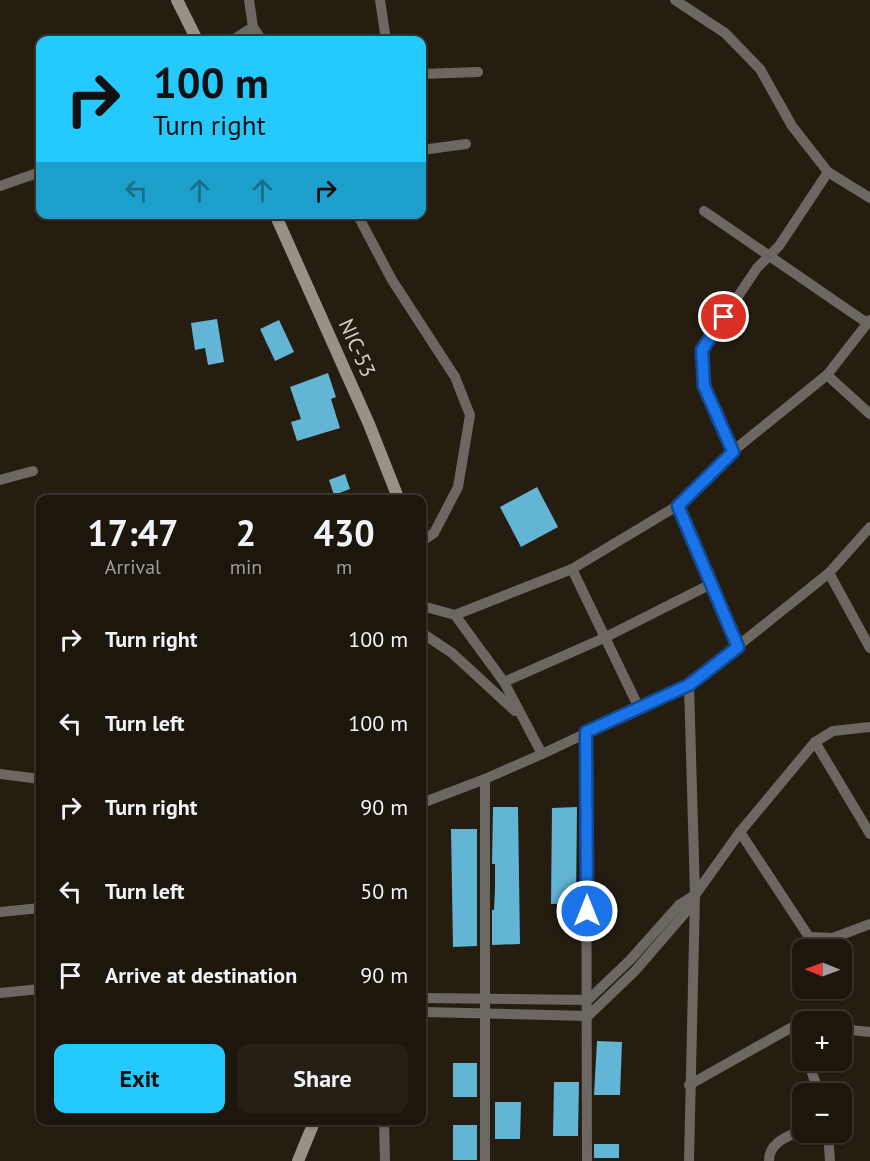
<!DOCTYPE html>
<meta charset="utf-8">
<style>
body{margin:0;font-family:"PT Sans",sans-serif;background:#251f16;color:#f1f3f6;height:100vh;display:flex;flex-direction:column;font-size:22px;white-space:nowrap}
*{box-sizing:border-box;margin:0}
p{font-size:20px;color:#a09f9d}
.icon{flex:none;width:33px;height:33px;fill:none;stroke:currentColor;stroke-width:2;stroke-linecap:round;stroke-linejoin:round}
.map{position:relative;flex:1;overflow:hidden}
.panel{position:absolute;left:36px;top:495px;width:390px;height:630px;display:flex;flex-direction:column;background:#1c160d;border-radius:12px;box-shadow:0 2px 4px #0004,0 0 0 2px #3a352e}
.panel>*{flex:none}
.guide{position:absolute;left:36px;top:36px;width:390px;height:183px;border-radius:12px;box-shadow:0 2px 4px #0004,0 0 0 2px #3a352e;background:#24c9fe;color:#111;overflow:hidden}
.needle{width:39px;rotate:271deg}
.fabs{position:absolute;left:792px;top:939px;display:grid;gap:12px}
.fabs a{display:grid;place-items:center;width:60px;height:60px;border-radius:12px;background:#1c160d;box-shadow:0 2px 4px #0004,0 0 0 2px #3a352e;font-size:30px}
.pin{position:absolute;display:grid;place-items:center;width:51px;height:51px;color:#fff;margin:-26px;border:3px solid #fff;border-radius:50%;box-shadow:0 2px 6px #0007}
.me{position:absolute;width:66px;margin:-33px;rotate:0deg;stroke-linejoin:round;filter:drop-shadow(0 0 4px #0008)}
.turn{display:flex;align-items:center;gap:21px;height:126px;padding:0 18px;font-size:27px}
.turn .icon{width:78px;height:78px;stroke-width:2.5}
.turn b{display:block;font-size:42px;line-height:51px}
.lanes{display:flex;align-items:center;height:57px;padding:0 18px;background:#0003;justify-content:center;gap:30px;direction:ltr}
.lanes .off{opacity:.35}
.eta{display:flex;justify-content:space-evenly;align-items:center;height:102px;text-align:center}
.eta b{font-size:36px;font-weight:700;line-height:42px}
.primary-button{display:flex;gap:12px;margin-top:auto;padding:12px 18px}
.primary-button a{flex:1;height:69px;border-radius:12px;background:#24c9fe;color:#111;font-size:24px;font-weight:700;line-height:69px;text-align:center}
.primary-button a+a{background:#251f16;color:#f1f3f6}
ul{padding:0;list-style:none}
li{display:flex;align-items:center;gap:18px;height:84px;padding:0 18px}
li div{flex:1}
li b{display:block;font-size:22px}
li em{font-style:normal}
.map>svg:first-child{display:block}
</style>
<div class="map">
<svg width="870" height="1161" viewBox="0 0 870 1161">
<rect width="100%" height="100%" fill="#261d11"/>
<g fill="#63b5d6">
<path d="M217,319L224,362L208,365L205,348L195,350L191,323Z"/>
<path d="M279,320L294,352L275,361L260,329Z"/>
<path d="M328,373L336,397L331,399L340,428L297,441L291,422L301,419L290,387Z"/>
<path d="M345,474L350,489L334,495L329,480Z"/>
<path d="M537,487L558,527L521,547L500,507Z"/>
<path d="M493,807H518L520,944L492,945V910H494L495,890V864H492Z"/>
<path d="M577,807L576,903L551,904L552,808Z"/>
<path d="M451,829H477V946L453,947Z"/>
<path d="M597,1041L622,1042L620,1095H594Z"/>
<rect x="453" y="1063" width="24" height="34"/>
<path d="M554,1082H579L578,1136H553Z"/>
<path d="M495,1102H521L520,1139H495Z"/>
<rect x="453" y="1125" width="24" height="35"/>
<rect x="594" y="1144" width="25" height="14"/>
</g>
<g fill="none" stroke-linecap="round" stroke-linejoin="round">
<g stroke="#6c6861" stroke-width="10">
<path d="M249,0L253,27L262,40"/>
<path d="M380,0L386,40"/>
<path d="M675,0L725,33L760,69L792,126L828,172L870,198"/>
<path d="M233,40L253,27"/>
<path d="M422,74L478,72"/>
<path d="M422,150L466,144"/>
<path d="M0,186L40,172"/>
<path d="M704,211L867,323"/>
<path d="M357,214L392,280L455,377L470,415L458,487L434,533L422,541"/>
<path d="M827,375L870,414"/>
<path d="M733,451L704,386L702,350L757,268L779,246L828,172"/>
<path d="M0,480L33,471"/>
<path d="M677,506L738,647"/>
<path d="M572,569L639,708"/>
<path d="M829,573L870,648"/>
<path d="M422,606L455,615L504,682L542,754"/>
<path d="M455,615L572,569L677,506L733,451L827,375L870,320"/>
<path d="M422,633L452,653L515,711"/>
<path d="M504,682L604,638L711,584"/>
<path d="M586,732L587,1161"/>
<path d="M815,742L870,834"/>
<path d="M0,774L40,779"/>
<path d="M422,803L485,779L542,754L689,685L829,573L870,527"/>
<path d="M740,832L809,937L833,938L870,924"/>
<path d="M40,908V936"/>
<path d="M0,912L40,908"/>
<path d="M0,993L40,989"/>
<path d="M422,998L588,1000L630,960L679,905L693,896"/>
<path d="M422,1012L588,1016L635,971L685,913L695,895L740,832L815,742L833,731L870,727"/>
<path d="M794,1026L802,1048"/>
<path d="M842,1029L870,1032"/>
<path d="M807,1060L820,1094"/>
<path d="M689,1085L794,1026H802"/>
<path d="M384,1120L385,1161"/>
<path d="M828,1132L830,1161"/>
<path d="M485,1161V779"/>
<path d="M689,1161L695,895L689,685"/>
<path d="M769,1161C769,1142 787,1137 802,1130"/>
</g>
<g stroke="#999187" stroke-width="12">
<path d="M177,0L197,40"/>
<path d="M275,214L369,424L399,500"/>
<path d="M298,1161L315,1120"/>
</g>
</g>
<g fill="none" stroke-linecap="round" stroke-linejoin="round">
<g stroke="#114b97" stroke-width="15">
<path id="route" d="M587,911L586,732L689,685L738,647L678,506L733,452L704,386L702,350L724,317"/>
</g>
<use href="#route" stroke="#1a73e8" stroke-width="10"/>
</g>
<g text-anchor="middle" stroke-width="6" stroke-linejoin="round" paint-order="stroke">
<g font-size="21" fill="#d7d2c9" stroke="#261d11">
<text transform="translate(357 348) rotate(66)" y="7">NIC-53</text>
</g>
</g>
</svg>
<div class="fabs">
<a><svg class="needle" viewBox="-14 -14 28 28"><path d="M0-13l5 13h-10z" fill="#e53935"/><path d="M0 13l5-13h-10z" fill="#a09f9d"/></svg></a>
<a>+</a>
<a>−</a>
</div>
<div class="pin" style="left:724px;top:317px;background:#d93025"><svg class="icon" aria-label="arrive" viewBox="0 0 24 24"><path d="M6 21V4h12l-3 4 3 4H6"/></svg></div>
<svg class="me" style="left:587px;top:911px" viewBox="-20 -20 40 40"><circle r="17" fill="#1a73e8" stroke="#fff" stroke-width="3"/><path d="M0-11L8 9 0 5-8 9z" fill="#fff"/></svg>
<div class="guide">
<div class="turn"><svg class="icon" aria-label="right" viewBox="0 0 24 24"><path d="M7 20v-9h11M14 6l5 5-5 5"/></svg><div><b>100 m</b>Turn right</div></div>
<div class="lanes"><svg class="icon off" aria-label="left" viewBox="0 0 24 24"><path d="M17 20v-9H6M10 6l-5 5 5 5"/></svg><svg class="icon off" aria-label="ahead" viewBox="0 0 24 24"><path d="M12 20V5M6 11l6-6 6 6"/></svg><svg class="icon off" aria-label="ahead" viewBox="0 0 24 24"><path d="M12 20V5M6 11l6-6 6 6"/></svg><svg class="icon" aria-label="right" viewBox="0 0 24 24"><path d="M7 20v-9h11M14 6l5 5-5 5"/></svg></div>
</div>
<section class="panel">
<div class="eta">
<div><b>17:47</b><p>Arrival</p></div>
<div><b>2</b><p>min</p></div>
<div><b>430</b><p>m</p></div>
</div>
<ul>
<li><svg class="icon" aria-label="right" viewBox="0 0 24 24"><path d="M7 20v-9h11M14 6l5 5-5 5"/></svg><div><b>Turn right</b></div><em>100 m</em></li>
<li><svg class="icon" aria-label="left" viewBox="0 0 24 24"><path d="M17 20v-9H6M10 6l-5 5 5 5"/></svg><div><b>Turn left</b></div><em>100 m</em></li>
<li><svg class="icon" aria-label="right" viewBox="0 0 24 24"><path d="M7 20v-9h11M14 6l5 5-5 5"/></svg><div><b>Turn right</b></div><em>90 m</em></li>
<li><svg class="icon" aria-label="left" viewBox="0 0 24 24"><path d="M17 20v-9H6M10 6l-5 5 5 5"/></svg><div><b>Turn left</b></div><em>50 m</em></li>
<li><svg class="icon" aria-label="arrive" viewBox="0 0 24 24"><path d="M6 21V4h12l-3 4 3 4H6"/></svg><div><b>Arrive at destination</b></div><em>90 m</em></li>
</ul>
<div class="primary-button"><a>Exit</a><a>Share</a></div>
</section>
</div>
